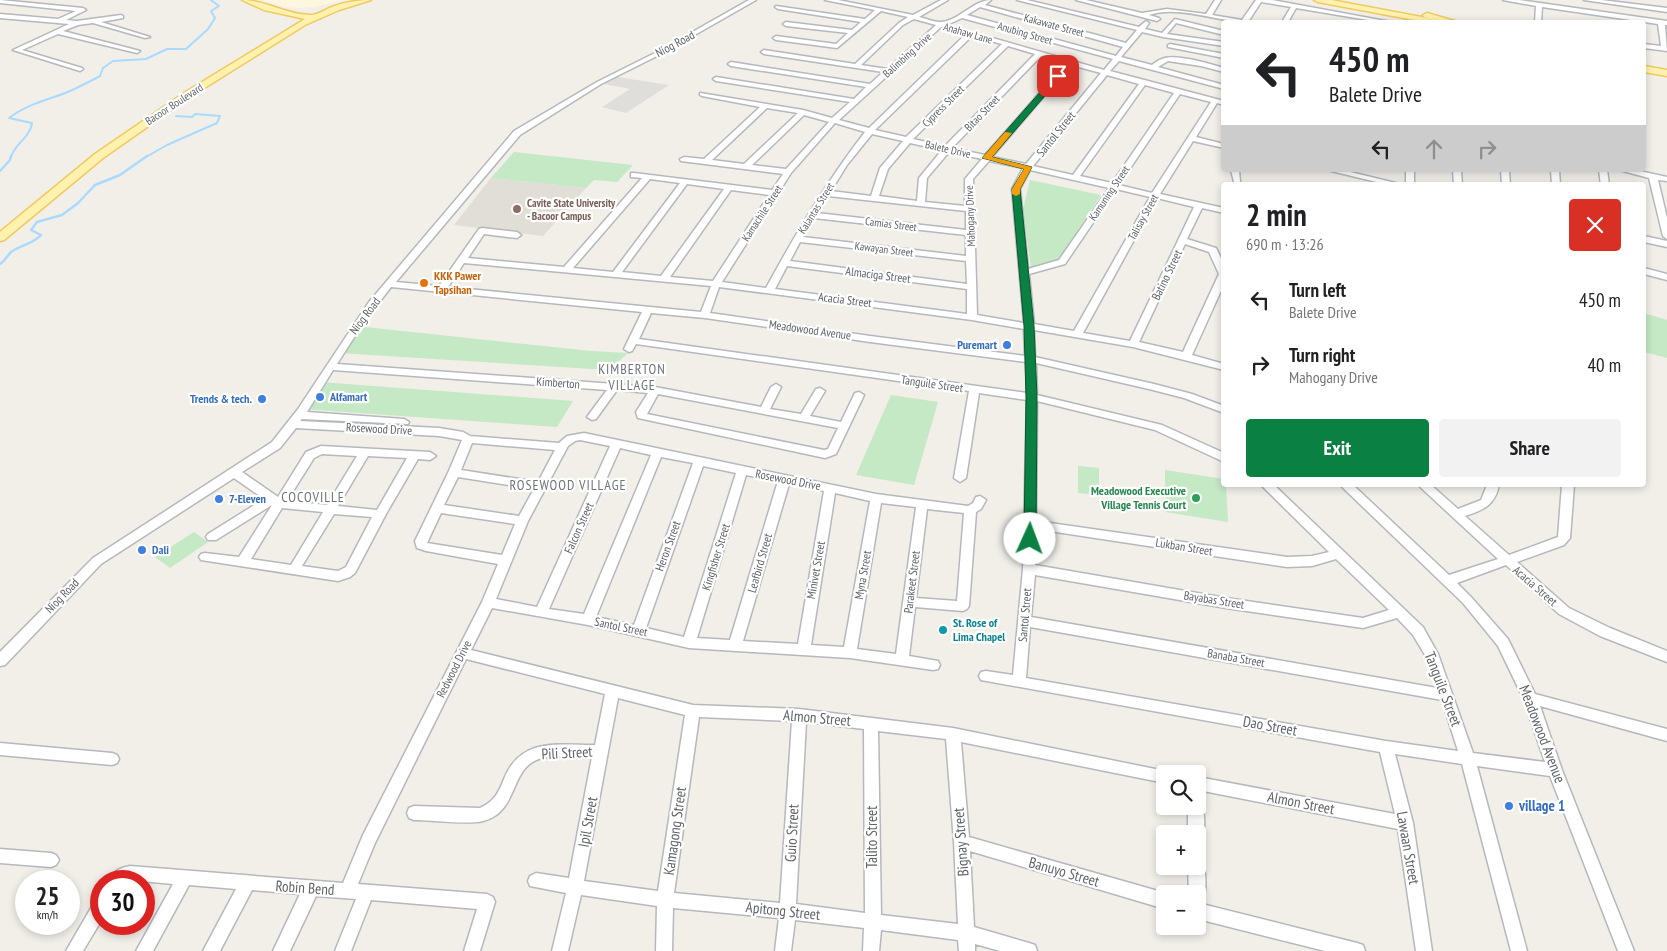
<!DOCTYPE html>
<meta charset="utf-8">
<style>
body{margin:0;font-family:"PT Sans Narrow",sans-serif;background:#f2f2f2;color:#202124;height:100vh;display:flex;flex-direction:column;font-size:19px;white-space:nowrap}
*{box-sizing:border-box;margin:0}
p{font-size:16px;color:#757577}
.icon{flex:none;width:28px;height:28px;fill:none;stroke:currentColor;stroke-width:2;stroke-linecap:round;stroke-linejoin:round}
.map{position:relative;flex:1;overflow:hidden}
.side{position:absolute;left:1221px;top:182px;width:425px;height:305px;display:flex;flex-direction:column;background:#fff;border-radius:5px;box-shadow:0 2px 8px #0003}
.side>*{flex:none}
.top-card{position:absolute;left:1221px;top:20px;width:425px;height:152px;border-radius:5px;box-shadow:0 2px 8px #0003;background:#fff;color:#202124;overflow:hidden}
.controls{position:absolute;left:1156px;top:765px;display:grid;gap:10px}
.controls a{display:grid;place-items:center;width:50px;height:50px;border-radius:5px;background:#fff;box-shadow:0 2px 8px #0003;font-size:25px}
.speed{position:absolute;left:15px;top:870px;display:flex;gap:10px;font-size:25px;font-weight:700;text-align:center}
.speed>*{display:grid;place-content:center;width:65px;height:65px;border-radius:50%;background:#fff;box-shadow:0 2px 8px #0003;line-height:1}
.speed small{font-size:12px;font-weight:400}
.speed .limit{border:8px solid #d22;background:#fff;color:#111}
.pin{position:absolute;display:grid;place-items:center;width:42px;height:42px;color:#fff;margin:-21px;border-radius:10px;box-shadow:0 2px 8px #0006}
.me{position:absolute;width:55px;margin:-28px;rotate:2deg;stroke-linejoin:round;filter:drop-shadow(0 0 4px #0008)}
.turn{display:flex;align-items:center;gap:18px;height:105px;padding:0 25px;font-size:22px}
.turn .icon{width:65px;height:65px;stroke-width:2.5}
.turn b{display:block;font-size:35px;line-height:42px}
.lanes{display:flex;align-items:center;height:48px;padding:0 25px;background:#0003;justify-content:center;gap:25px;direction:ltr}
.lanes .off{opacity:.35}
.round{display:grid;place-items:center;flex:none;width:52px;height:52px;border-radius:5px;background:#f2f2f2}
.headline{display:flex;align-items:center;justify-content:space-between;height:85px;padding:0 25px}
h1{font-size:30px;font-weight:800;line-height:38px}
.action{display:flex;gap:10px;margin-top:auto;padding:10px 25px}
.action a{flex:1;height:58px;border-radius:5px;background:#0b8043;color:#fff;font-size:20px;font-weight:800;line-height:58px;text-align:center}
.action a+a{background:#f2f2f2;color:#202124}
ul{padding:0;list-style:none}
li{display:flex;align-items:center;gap:15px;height:65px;padding:0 25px}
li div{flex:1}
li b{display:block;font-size:19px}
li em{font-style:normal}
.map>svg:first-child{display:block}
</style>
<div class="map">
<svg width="1667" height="951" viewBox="0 0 1667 951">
<rect width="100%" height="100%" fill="#f1efe8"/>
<path fill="#fef7e0" d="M262,0H344L314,7L297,8L285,7Z"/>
<path fill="#e0deda" d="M612,76L643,81L669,85L626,113L602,107L630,89L599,83Z"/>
<path fill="#e1ded6" d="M491,178L586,188L543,236L454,225Z"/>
<g fill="#c5e8c5">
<path d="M514,152L633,165L617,182L594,180L586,188L491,178Z"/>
<path d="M1030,180L1101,195L1056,264L1031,269L1023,210Z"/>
<path d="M1644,313L1667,320V358L1644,352Z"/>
<path d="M356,326L591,351L628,353L609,370L339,353Z"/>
<path d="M320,382L573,401L557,427L303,409Z"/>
<path d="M891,395L938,402L914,485L856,475Z"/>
<path d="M1078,466L1099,468V495L1078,493Z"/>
<path d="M1165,470L1224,479V485H1226L1228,522L1165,512Z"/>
<path d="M194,532L208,542L170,568L155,557Z"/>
</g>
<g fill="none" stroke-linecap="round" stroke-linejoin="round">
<g stroke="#aadaff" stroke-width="2">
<path d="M11,157C15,143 30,138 32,123L9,118C25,106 42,101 60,95C74,90 87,83 100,76L103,68L113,61L146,59L167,49H186L208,29L215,18L211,11L219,6L211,0"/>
<path d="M146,157L167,145L217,123L220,116L195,114L192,117L176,116"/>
</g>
<g stroke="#aadaff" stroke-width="2.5">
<path d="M0,171L10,160L11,156"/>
<path d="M0,264C5,261 7,256 11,252C21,245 33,244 41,235L31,230L37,222L62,215L78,203L95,185L120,175L147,156"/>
</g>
<g stroke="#b5b8bc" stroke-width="3">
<g id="minor">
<path d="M0,0L83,8L86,10L66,20L77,21L121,15L123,16V18L101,22L150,37L145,38L93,23L78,25L63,31L140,51L137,53L58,34L22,50L82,68L83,69L80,71L13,50L69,24L0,18V14L58,19L76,11L0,3Z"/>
<path d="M749,0H756L663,53L601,84L520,135L396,282L439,286L479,229L482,228L517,232L521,235L517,238L484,234L468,258L564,267L642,178L631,177V173H634L772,190L783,174L681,161L680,159L684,157L704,159L760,107L702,96L700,95V93L803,110L832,118L850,102L716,81L713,79L716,77L854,99L866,87L731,66L728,64L731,62L870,84L883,72L764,54L761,52L764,50L855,64L899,23L908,17L881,11L837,48L776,40L773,38L776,36L836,44L848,33L786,26L783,24L786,22L852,30L861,22L778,9L775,7L776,6L865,19L875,10L825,0H838L913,15L941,0H948L919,17C925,18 933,22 939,22C957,23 973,0 991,0L985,5L1126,43L1137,30L1017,0H1027L1139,27L1146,21L1149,23L1145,29L1162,33L1175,19L1224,31V35L1176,23L1167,34L1224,42V46L1163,37L1142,32L1121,57L1152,65C1155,63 1158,60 1162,59C1174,53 1210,64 1224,68V72L1201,66L1168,61L1158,67L1224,85V89L1119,61L1110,71L1224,101V105L1217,103L1196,137L1224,144V148L1193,141L1160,194L1224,208V213L1202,208L1187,239L1216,248L1224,264V284L1192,355L1224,364V370L1133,347L1034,330L1035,357L1154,384L1192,394L1224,406V413L1184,398L1149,389L1036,363L1037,395L1162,425L1224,453V462L1155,430L1037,401L1036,521L1287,557L1312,556L1329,552L1261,485H1274L1423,627L1438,654L1473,753L1545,762L1523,698L1498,646L1463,603L1340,485H1353L1449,575L1498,559L1418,485H1431L1458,509L1481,500L1487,485H1499C1495,505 1484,510 1465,516L1509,555L1558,537L1562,485H1574L1570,538L1564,545L1517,562L1569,608L1610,628L1667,651V662L1600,636L1559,614L1506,565L1457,583L1471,597L1508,639L1535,694L1667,729V741L1540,706L1562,770L1634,951H1618L1550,776L1477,766L1527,951H1511L1462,764L1395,754L1413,823L1432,951H1416L1398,829L1198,790V777L1395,814L1380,752L981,680L979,676L981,672L986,671L1013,675L1023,569L1027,400L979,393L966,478L960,482L954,478L969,391L636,344L632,351L629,352L624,349L642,312L391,287L364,322L337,364L655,387L761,407L771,387L776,384L781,387L770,409L801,414L816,389L820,388L825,391L810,416L841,422L855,393L859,392L864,395L836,454L825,458L638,418L636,412L648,393L617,390L596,419L592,420L587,417L607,390L333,370L307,412L404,419L409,422L408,424L302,419L300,421L439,428L463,432L470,436L559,443L567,436L584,433L876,494L968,506L973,503L976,497L980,496L986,500L981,509L976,512L969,606L967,609L963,611L915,607L909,656L938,661L940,665L938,669L933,670L850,658L689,648L588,625L492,608L471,650L693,705L799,709L953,728L1170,772L1171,774H1165V783L961,742L969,837L1165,893V909L970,851L974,927L1029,943L1035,945L1037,951H1000L975,944V951H959L958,940L881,930L879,951H863L864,928L795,920L791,951H775L779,918L673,908L672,951H656L657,906L581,895L568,951H552L566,893L530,886L528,881L530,876L536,873L569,878L592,757C576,757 555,754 539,759C509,769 519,812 483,821C469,825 430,820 414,820L409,818L407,813L409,808L414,806L480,808C494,802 499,792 504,779C521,737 557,745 595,745L605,694L466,659L375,843L358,884L487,894L493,897L495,902L480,951H464L477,909L371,900L351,951H335L356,899L316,896L290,951H273L300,894L252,890L220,951H203L236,889L189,885L153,951H136L173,884L130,880L109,881C113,871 120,868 130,866L343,883L363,835L482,602L498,564L426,551L417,548L415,541L448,473L462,440L439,436L296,428L280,448L242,472L278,497L306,452L321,446L430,452L436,456L430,460L418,459L386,514L355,573L350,577L338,581L201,560L199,557L201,554L205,553L239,557L272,505L216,540H208L206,537L208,534L264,499L234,478L101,564L5,665L0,666V652L93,558L272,442L298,409L369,302L514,131L597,82L659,51ZM980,7L1123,47L1116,56L967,15ZM962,18L1113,59L1104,70L947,25ZM914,19L936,25L887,69L861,65L903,25ZM941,27L966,34L869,128L839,120ZM972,36L1002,44L906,137L875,130ZM1008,46L1035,54L945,146L913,139ZM1041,56L1066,63L985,155L952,148ZM1071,65L1101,73L1026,164L992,157ZM1107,75L1139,84L1073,175L1033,166ZM1145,85L1174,93L1112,183L1080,176ZM1180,94L1211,102L1152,193L1119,185ZM767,108L798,113L744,164L712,160ZM804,115L829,122L786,169L752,165ZM835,123L865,132C827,181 796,233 766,288L722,282L791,173ZM872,134L903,141L880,168L871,196L831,191L847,165ZM910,143L942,150L919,178L917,201L879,196L888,169ZM949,152L982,159L965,179V206L925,202L927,178ZM989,161L1023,168L1012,189L1024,323L977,315L973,179ZM1030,170L1109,188L1059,260L1028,269L1020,189ZM650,179L680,183L613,272L573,268ZM687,184L724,189L661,276L622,272ZM1116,189L1150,197L1074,331L1034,324L1029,274L1065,264ZM731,190L769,195L713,281L670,277ZM828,196L966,211V230L817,213ZM1157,198L1194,207L1130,341L1083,333ZM814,218L966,235V256L803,237ZM800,242L966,261L967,284L790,261ZM1185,244L1209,252L1219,274L1183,352L1139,342ZM464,263L711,286L701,312L448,287ZM787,266L967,289V314L775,289ZM719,287L972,320L1024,329L1025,356L870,336L710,313ZM651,313L705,318L870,342L1026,362L1027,393L639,339ZM658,394L838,428L828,449L824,450L647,414ZM580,440L610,446L537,607L496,599L528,521L568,446L575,441ZM472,443L555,450L538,482L461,470ZM620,448L651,455L584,614L549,609ZM322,454L357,456L327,505L287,501L314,458ZM368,456L407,458L377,510L338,506ZM661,457L693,463L634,625L596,617ZM703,466L736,473L684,637L646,628ZM746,475L778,481L730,640L697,638ZM458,477L534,489L519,516L444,505ZM789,484L824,491L798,644L743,641ZM835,493L870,501L844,647L811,645ZM881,503L916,507L896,654L857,649ZM282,508L323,512L291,565L251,559ZM927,509L964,513L957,601L916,598ZM441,513L515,524L502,555L427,543ZM334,514L372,517L346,567L338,571L302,566ZM1036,529L1287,567L1312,566L1336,559L1389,610L1363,618L1226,598L1035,565ZM1035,575L1226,608L1363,628L1397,618L1413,635L1425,655L1437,688L1031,617ZM1030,627L1442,700L1458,751L1386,741L1026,678ZM618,698L685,715L658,891L584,881ZM699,717L792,721L780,903L674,893ZM806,722L864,729L865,913L796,904ZM878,731L946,739L954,842L958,924L881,915Z"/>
<path d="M1076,0H1086L1142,13L1167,9L1206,14L1215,0H1221L1212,15L1242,20L1256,0H1272L1391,22H1380L1296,8L1288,22H1282L1291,7L1261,2L1248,22C1216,22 1180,5 1149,15L1159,18L1160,19L1157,21Z"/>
<path d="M1503,0H1519L1667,21V25H1665L1667,51L1644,48V44L1661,46L1658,24L1542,7L1541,22H1535L1536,6Z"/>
<path d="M1584,0H1601L1667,8V12Z"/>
<path d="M1170,44L1224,54V58L1168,47V45Z"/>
<path d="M1231,170H1239L1240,182H1234Z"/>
<path d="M1327,170H1342L1404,185H1389Z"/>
<rect x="1406" y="170" width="8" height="15"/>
<path d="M1453,170H1461L1462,185H1454Z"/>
<path d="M1501,170H1509L1510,185H1502Z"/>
<path d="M1551,170H1559L1560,185H1552Z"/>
<path d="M1599,170H1607L1609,185H1601Z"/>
<path d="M1619,170H1635L1667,177V181L1658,180L1667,218V239L1663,236L1649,178Z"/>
<path d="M1644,236L1667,241V247L1644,242Z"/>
<path d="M1644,268L1667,274V280L1644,274Z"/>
<path d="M0,743L112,753L117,755L119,759L117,763L112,765L0,755Z"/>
<path d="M1198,800L1200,801C1205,811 1206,830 1201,839L1198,840V834H1188V806H1198Z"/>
<path d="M0,849L51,853L56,855L59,860L56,865L51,867L0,863Z"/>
<path d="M1198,859L1202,861C1206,871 1207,889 1203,899L1198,901V894H1189L1188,866H1198Z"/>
<path d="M101,898V921L83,951H66L95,901Z"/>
<path d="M1198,903L1357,943L1363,945L1365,951H1325L1198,919Z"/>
</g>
</g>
<g stroke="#f2c960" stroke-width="3">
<g id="major">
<path d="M242,0C265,0 287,15 311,15C318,15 326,9 332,7C345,2 358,0 371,0L339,10L305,25L190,97L103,158L4,240L0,241V232L95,154L184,93L305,19L264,10Z"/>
<path d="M1314,0H1331L1432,19L1424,17L1423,15L1427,13L1458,22L1439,21L1440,22H1425L1318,2Z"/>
<path d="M1644,66L1667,70V76L1644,72Z"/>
</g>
</g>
<use href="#minor" fill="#fff" fill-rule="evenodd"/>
<use href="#major" fill="#fff2af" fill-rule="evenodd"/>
</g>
<path fill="#0b8043" stroke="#07532c" d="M1056,74L1062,76L992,157L1032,167L1020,189L1034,326L1037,397L1036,539L1030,543L1024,539L1026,397L1024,326L1012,189L1024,169L982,158Z"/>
<path fill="#f59e0b" d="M1005,132L1012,133L992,157L1032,167L1020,189V194L1016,196L1012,194V189L1024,169L982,158Z"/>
<circle fill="#8d6e63" stroke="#fff" stroke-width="2" cx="517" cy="209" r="5"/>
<circle fill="#e8710a" stroke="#fff" stroke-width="2" cx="424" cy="283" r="5"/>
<g fill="#3f7fe0" stroke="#fff" stroke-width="2">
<circle cx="1007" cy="345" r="5"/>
<circle cx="320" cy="397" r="5"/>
<circle cx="262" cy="399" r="5"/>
<circle cx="219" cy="499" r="5"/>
<circle cx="142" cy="550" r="5"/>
<circle cx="1509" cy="806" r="5"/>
</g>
<circle fill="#2e9e5b" stroke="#fff" stroke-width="2" cx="1196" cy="498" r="5"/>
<circle fill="#0f9aa8" stroke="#fff" stroke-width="2" cx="943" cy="630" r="5"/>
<g text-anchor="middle" stroke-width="4.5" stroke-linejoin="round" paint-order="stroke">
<g font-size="11" fill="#5f6368" stroke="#fff">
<text transform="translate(1054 25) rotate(15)" y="4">Kakawate Street</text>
<text transform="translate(968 33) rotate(16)" y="4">Anahaw Lane</text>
<text transform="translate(1025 33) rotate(16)" y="4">Anubing Street</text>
<text transform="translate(907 55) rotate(-42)" y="4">Balimbing Drive</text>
<text transform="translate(174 104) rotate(-33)" y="4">Bacoor Boulevard</text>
<text transform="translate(943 106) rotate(-45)" y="4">Cypress Street</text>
<text transform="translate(982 113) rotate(-46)" y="4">Bitao Street</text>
<text transform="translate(948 149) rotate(13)" y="4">Balete Drive</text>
<text transform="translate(1109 193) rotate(-56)" y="4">Kamuning Street</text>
<text transform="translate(816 208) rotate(-58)" y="4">Kalantas Street</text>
<text transform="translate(762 213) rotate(-57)" y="4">Kamachile Street</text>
<text transform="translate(970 216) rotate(-92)" y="4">Mahogany Drive</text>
<text transform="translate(1143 217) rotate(-61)" y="4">Talisay Street</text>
<text transform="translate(891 224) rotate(7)" y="4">Camias Street</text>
<text transform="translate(884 249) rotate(7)" y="4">Kawayan Street</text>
</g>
<g font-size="11" font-weight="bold" fill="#785e54" stroke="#fff" text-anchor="start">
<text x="527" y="207">Cavite State University<tspan x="527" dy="13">- Bacoor Campus</tspan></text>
</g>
<g font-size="12" fill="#5f6368" stroke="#fff">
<text transform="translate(675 44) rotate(-28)" y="4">Niog Road</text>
<text transform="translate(1056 134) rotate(-51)" y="4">Santol Street</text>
<text transform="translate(878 275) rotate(7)" y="4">Almaciga Street</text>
<text transform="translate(1167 275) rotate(-64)" y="4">Batino Street</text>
<text transform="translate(845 300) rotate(7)" y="4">Acacia Street</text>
<text transform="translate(365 316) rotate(-53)" y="4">Niog Road</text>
<text transform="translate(810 330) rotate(8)" y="4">Meadowood Avenue</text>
<text transform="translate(558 383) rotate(4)" y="4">Kimberton</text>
<text transform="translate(932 384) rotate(8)" y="4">Tanguile Street</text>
<text transform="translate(379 429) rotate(3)" y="4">Rosewood Drive</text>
<text transform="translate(788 480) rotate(11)" y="4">Rosewood Drive</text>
<text transform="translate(579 528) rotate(-66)" y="4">Falcon Street</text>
<text transform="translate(668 546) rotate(-70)" y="4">Heron Street</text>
<text transform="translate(1184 547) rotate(9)" y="4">Lukban Street</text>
<text transform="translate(716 557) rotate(-73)" y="4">Kingfisher Street</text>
<text transform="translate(760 563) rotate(-74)" y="4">Leafbird Street</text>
<text transform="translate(816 570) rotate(-80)" y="4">Minivet Street</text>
<text transform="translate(863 575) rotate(-80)" y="4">Myna Street</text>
<text transform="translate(912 582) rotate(-83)" y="4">Parakeet Street</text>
<text transform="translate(1535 586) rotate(41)" y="4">Acacia Street</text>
<text transform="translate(62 596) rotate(-46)" y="4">Niog Road</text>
<text transform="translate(1214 600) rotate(9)" y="4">Bayabas Street</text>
<text transform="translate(1025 615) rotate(-85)" y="4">Santol Street</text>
<text transform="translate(621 627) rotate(12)" y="4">Santol Street</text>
<text transform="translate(1236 658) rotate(10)" y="4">Banaba Street</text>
<text transform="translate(454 669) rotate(-63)" y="4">Redwood Drive</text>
</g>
<g font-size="12" font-weight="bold" fill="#c56008" stroke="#fff" text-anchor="start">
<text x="434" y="280">KKK Pawer<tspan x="434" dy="14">Tapsihan</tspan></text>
</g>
<g font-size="12" font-weight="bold" fill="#366cbe" stroke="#fff" text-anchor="start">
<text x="997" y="349" text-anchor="end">Puremart</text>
<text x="330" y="401">Alfamart</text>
<text x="252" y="403" text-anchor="end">Trends &amp; tech.</text>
<text x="229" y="503">7-Eleven</text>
<text x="152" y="554">Dali</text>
</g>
<g font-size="12" font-weight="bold" fill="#27864d" stroke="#fff" text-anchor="end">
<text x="1186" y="495">Meadowood Executive<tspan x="1186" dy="14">Village Tennis Court</tspan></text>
</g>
<g font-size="12" font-weight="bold" fill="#0d838f" stroke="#fff" text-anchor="start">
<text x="953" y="627">St. Rose of<tspan x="953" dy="14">Lima Chapel</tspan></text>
</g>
<g font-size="14" letter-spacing="1" fill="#70757a" stroke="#fff">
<text x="632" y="374">KIMBERTON<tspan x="632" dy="16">VILLAGE</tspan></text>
<text x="568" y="490">ROSEWOOD VILLAGE</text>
<text x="313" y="502">COCOVILLE</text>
</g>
<g font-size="15" fill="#5f6368" stroke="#fff">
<text transform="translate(1443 689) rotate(69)" y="5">Tanguile Street</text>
<text transform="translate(817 718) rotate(5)" y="5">Almon Street</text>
<text transform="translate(1270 726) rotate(10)" y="5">Dao Street</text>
<text transform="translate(1542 734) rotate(69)" y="5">Meadowood Avenue</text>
<text transform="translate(567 753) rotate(-3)" y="5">Pili Street</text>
<text transform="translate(1301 803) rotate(11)" y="5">Almon Street</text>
<text transform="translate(588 822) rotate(-80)" y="5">Ipil Street</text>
<text transform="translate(675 831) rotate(-82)" y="5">Kamagong Street</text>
<text transform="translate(792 833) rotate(-87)" y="5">Guio Street</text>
<text transform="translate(872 837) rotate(-90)" y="5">Talito Street</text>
<text transform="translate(961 842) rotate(-94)" y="5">Bignay Street</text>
<text transform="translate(1408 848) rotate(80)" y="5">Lawaan Street</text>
<text transform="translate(1064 872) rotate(16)" y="5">Banuyo Street</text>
<text transform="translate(305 888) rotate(4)" y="5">Robin Bend</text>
<text transform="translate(783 911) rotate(6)" y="5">Apitong Street</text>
</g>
<g font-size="15" font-weight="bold" fill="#366cbe" stroke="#fff" text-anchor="start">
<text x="1519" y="811">village 1</text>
</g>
</g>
</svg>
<div class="controls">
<a><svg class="icon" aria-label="search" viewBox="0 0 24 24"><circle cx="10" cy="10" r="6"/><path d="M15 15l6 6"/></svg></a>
<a>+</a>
<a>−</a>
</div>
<div class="speed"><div>25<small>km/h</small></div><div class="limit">30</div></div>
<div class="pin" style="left:1058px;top:76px;background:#d93025"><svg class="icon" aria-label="arrive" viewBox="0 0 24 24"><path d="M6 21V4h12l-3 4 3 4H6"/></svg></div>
<svg class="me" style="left:1030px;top:539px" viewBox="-20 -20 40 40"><circle r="19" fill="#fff"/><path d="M0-13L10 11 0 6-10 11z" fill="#0b8043"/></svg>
<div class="top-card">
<div class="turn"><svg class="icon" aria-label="left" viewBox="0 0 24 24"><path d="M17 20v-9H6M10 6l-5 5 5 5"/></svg><div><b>450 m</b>Balete Drive</div></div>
<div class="lanes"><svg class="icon" aria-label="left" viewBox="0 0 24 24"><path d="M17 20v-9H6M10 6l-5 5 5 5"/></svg><svg class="icon off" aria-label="ahead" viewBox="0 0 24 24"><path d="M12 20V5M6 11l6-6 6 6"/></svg><svg class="icon off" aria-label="right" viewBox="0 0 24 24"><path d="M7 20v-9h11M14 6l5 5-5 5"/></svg></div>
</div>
<section class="side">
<div class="headline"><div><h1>2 min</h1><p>690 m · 13:26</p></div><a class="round" style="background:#d93025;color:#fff"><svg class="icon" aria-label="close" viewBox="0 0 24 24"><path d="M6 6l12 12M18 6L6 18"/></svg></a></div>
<ul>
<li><svg class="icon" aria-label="left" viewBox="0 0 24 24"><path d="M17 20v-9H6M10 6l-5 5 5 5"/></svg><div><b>Turn left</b><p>Balete Drive</p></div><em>450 m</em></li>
<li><svg class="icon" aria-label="right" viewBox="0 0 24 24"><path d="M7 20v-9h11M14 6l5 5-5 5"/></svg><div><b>Turn right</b><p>Mahogany Drive</p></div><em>40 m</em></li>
</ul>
<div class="action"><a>Exit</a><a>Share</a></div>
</section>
</div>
